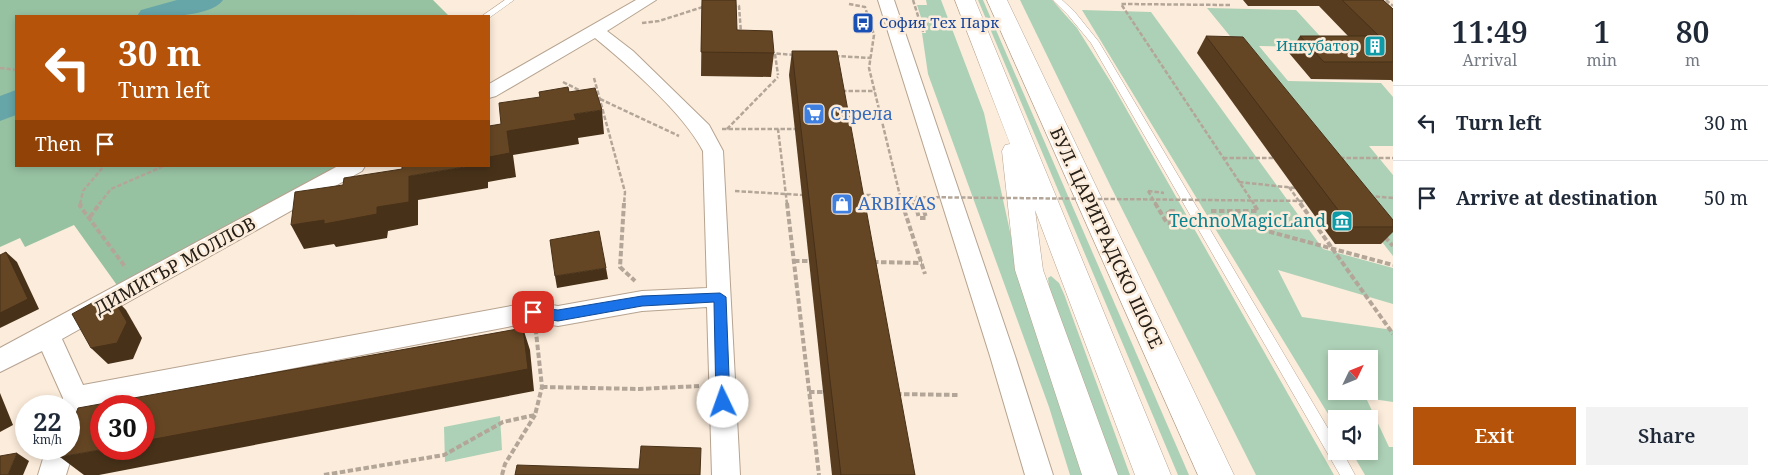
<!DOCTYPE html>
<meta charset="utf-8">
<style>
body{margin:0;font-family:"Noto Serif",serif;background:#f2f2f3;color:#1f2937;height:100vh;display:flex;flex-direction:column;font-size:19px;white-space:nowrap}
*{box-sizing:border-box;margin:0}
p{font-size:16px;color:#747a83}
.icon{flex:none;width:28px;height:28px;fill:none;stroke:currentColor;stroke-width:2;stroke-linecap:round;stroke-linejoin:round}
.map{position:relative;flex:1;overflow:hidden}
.sheet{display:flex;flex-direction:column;background:#fff;width:375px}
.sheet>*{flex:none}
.banner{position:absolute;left:15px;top:15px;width:475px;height:152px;border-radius:0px;box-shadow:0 2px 8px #0003;background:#b45309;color:#fff;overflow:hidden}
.needle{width:32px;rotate:47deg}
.buttons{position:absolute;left:1328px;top:350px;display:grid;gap:10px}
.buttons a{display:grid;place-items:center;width:50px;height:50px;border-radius:0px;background:#fff;box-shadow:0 2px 8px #0003;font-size:25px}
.speed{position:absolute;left:15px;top:395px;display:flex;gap:10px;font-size:25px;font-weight:700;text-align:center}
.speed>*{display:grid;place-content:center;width:65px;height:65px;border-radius:50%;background:#fff;box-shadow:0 2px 8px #0003;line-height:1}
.speed small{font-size:12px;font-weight:400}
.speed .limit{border:8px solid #d22;background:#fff;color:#111}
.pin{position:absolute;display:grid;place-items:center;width:42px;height:42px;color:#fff;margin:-21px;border-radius:10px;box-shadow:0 2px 8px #0006}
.me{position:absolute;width:55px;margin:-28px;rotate:357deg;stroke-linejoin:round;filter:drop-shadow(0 0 4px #0008)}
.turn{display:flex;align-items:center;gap:18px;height:105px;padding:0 20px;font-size:22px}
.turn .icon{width:65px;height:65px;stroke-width:2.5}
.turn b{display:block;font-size:35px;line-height:42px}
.then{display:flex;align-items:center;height:48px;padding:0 20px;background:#0003;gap:10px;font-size:19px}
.eta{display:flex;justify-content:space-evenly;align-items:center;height:85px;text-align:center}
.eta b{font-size:30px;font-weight:600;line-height:35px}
.cta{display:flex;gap:10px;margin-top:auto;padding:10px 20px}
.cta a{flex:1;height:58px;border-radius:0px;background:#b45309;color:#fff;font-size:20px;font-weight:600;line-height:58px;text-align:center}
.cta a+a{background:#f2f2f3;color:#1f2937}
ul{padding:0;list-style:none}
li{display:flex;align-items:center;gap:15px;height:75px;padding:0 20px;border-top:1px solid #e0e1e3}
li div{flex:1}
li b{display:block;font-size:19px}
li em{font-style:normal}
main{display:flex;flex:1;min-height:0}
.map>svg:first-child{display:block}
</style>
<main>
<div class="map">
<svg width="1393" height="475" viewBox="0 0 1393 475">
<rect width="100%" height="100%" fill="#fcecdb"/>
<g fill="#add1b6" fill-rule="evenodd">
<path d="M926,0H941L984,113L1020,277L1085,475H1070L1049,407L928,74L922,33H926L917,5H927Z"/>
<path d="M978,0H983L1189,475H1178Z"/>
<path d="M1020,0H1052L1077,28L1112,84L1334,475H1256L1112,189Z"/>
<path d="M1207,8L1296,10L1330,47L1259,46L1288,81L1381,83L1393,97V146H1369L1393,175V256L1234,52H1243Z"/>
<path d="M1082,10L1151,12L1323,249L1393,268V304L1278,270L1302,317L1393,330V402L1366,398L1389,447H1393V475H1365L1351,451H1369V419H1336V427ZM1336,359H1369V391H1336Z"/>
<path d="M1051,276L1059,283L1064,294L1130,475H1116L1050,294L1048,278Z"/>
<path d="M500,416L502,450L445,462L444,427Z"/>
</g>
<path fill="#97c2a2" d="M0,0H433L449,16H16V166H355L124,295L74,225L25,247L20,238L0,247Z"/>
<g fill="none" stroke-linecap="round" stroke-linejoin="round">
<g fill="#66a5a8" fill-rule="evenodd">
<path d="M177,0H223C210,18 158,17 137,16L141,10Z"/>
<path d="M16,90V115L0,121V96Z"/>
</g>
<g stroke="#b6a390" stroke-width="1">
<g id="lane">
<path d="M505,0H514L489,18V16H482Z"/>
<path d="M1053,0H1062L1074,11L1099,42L1336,442V451H1342L1355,475H1340L1091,43L1068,15Z"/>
</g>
</g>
<g stroke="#b6a390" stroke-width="2">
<g id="street">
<path d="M636,0H656L607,31L633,51L709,125L723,151L740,475H712L707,307L642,311L558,326L533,322L87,408L79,430L69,433V406H60L63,398L42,351L0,372V348L338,166H365L362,171L62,339L83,385L533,302L558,306L642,291L707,288L703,151C684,114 628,65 595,38L496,96L489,98V84Z"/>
<path d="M878,0H894L1015,356L1053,475H1025L990,356Z"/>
<path d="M69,439L74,449L66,475H38L46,449H69Z"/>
</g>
</g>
<g stroke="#b6a390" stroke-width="1">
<g id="highway">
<path d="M955,0H975L1171,475H1135L1035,210L1043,270L1118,475H1082L1015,270L1002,151L1005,145L1010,144Z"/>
<path d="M987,0H1007L1234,475H1198Z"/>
</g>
</g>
<g stroke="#b3a699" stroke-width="2.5" stroke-dasharray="4.5 2" stroke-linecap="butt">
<path d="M913,0L923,32"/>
<path d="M1386,0L1393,6"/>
<path d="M849,4L865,7L874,35L869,68L902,204"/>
<path d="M1230,5L1121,4L1254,204"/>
<path d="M732,6H739L741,33"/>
<path d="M350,16H356"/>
<path d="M642,23L659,21L706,6"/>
<path d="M770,53L794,55"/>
<path d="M775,54L778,75"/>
<path d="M835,56L871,58"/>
<path d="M0,68L16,70"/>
<path d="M594,78L625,192L624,204"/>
<path d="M563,82L583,92"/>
<path d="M842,91H875"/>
<path d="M600,99L679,136"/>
<path d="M722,129H778"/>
<path d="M727,129L778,77"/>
<path d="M1223,158H1273"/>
<path d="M1340,158H1393"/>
<path d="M1239,182L1295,188"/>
<path d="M1289,187L1301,204"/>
<path d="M735,191L802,195"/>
<path d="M1148,191L1156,204"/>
<path d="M1148,191L1164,193"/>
<path d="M860,195H871L900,204"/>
<path d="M1369,196L1393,198"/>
<path d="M909,197L911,204"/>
<path d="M80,204L83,191L104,166"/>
<path d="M99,204L111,189L164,166"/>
<path d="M787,204L778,129H795"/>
</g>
<g stroke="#b3a699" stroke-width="4" stroke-dasharray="5.5 2.5" stroke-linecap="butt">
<path d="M81,203L80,206L126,268"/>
<path d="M624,203L620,267L635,281"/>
<path d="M787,203L819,475"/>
<path d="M896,203L923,206L926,218H919"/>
<path d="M902,203L925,274"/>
<path d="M1155,203L1167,223H1175L1167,211H1175"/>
<path d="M1300,203L1393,334"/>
<path d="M1211,211H1258L1253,203"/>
<path d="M90,217L100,203"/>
<path d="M1215,217L1393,265"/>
<path d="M1385,237L1393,246"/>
<path d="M794,261H809"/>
<path d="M873,262L922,263"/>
<path d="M542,387L639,389L699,386"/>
<path d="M809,392H823"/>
<path d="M896,394L958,395"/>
<path d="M324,475L444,455L503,422L535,415L542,387L536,332"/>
<path d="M502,475L505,464L535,415"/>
</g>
<use href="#lane" fill="#fff" fill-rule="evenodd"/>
<use href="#street" fill="#fff" fill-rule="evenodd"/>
<use href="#highway" fill="#fff" fill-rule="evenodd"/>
<g stroke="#b3a699" stroke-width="2.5" stroke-dasharray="4.5 2" stroke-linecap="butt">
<path d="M909,197L1305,201"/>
<path d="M914,197L916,204"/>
</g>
<path stroke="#b3a699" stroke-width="4" stroke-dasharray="5.5 2.5" stroke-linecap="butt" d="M915,203L919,218"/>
</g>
<g fill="#573c1f">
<path d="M702,0L737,30L774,53L771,77L701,76Z"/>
<path d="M1243,0H1383L1393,9V82L1391,80L1311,79L1289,53L1300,36H1348L1319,6H1248Z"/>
<path d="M1206,36L1393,220V232L1381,244H1335L1197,53Z"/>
<path d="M792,51L915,475H832L789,75Z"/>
</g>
<g fill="#473119">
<path d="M602,110L604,134L578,138L579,144L513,155L516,177L488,182V188L418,200V225L388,231L387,238L336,247L334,244L304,249L291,225L377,207L409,176L471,166H489V157L507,131L574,114Z"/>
<path d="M6,252L17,262L39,309L0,328V313Z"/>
<path d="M606,268L608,279L557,288L555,276Z"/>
<path d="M110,293L126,310L142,338L133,359L108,364L91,348Z"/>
<path d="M523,328L530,350L534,391L99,475H84L60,457L105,449H144V441Z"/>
<path d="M0,393L13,425L0,432Z"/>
<path d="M17,453L29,461L23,475H8Z"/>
</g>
<g fill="#654624" stroke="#473119">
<path d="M702,0H736L737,30L772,31L774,53L701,52Z"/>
<path d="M1342,0H1383L1393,9V62H1324L1300,36H1379Z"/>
<path d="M1206,36L1243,37L1393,220V227H1351Z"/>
<path d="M792,51H837L915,475H841Z"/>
<path d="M568,87L569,92L595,88L602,110L574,114L576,120L507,131L510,153L489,157V126L501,124L499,103L540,97L539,92Z"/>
<path d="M402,166H471L409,176V202L377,207V214L324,224V220L291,225L295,192L343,185L344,178L402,169Z"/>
<path d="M599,231L606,268L555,276L550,240Z"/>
<path d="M6,252L28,299L0,313V255Z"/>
<path d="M110,293L127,322L117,343L91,348L72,314Z"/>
<path d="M523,328L528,369L144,441V406H101V449H105L60,457L63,449H69V433L78,408Z"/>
<path d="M641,446L701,448L700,475H515L517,465L639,469Z"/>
<path d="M17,453L8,475H0V456Z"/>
</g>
<path fill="#1a73e8" stroke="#114b97" d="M720,293L726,297L730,402L728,406L723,408L718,406L716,402L714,302L642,306L558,321L533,317L527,312L533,307L558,310L642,296Z"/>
<defs>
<g id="bus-square" transform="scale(1.125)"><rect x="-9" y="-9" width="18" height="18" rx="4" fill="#1a4fb4" stroke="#fcecdb"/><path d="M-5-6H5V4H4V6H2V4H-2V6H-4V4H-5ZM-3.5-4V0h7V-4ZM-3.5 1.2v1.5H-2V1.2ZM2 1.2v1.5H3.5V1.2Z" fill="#fff"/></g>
<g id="building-square" transform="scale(1.125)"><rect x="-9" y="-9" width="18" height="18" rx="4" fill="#0f9aa8" stroke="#fcecdb"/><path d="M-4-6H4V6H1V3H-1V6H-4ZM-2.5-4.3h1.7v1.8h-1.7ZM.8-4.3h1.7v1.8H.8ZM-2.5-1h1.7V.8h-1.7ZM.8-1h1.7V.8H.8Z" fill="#fff"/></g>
<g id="supermarket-square" transform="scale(1.125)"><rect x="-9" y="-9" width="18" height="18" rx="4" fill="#3f7fe0" stroke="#fcecdb"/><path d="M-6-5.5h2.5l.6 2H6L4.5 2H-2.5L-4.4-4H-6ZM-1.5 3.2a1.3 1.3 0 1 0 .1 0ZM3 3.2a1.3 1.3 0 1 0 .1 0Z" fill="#fff"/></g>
<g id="shop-square" transform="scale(1.125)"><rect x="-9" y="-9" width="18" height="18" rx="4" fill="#3f7fe0" stroke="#fcecdb"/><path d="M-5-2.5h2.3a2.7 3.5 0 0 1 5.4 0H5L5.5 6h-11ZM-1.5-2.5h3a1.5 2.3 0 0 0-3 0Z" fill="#fff"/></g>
<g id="museum-square" transform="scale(1.125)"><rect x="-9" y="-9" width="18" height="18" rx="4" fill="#0f9aa8" stroke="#fcecdb"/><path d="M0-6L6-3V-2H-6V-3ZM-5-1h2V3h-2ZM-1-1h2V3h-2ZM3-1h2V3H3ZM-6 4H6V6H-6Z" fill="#fff"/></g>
</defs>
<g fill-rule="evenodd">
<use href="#bus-square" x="863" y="23"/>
<use href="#building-square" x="1375" y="46"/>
<use href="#supermarket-square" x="814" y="114"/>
<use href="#shop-square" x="842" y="204"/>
<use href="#museum-square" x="1342" y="221"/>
</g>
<g text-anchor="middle" stroke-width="5" stroke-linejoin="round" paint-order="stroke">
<g font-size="15" fill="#164399" stroke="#fcecdb" text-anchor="start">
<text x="879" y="28">София Тех Парк</text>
</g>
<g font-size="15" fill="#0d838f" stroke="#fcecdb" text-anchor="end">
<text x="1359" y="51">Инкубатор</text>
</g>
<g font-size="18" fill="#366cbe" stroke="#fcecdb" text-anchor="start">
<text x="830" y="120">Стрела</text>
<text x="858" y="210">ARBIKAS</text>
</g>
<g font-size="18" fill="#0d838f" stroke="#fcecdb" text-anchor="end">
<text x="1326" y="227">TechnoMagicLand</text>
</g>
<g font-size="18" fill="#272018" stroke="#fcecdb">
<text transform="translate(1106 238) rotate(65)" y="6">БУЛ. ЦАРИГРАДСКО ШОСЕ</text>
<text transform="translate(175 266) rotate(-29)" y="6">ДИМИТЪР МОЛЛОВ</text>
</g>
</g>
</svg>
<div class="buttons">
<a><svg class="needle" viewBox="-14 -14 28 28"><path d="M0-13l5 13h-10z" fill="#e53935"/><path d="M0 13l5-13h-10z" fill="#747a83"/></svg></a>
<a><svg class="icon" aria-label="sound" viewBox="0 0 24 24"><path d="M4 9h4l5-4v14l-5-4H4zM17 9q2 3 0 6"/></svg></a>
</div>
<div class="speed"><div>22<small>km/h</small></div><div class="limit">30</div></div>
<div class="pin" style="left:533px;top:312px;background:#d93025"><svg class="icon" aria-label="arrive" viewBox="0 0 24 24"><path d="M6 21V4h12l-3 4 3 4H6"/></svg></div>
<svg class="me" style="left:723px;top:402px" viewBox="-20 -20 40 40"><circle r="19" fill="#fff"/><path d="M0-13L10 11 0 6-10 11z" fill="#1a73e8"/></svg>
<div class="banner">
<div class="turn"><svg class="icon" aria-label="left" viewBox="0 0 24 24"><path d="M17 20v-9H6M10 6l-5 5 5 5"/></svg><div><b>30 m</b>Turn left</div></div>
<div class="then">Then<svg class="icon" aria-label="arrive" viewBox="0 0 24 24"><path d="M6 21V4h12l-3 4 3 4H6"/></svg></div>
</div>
</div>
<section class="sheet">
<div class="eta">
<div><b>11:49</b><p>Arrival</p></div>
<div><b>1</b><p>min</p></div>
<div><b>80</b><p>m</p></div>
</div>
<ul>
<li><svg class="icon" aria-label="left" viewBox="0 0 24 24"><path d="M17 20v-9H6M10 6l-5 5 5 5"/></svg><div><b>Turn left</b></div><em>30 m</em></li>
<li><svg class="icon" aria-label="arrive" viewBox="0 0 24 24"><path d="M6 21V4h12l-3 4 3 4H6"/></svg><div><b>Arrive at destination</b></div><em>50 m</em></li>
</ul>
<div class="cta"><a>Exit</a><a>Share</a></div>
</section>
</main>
